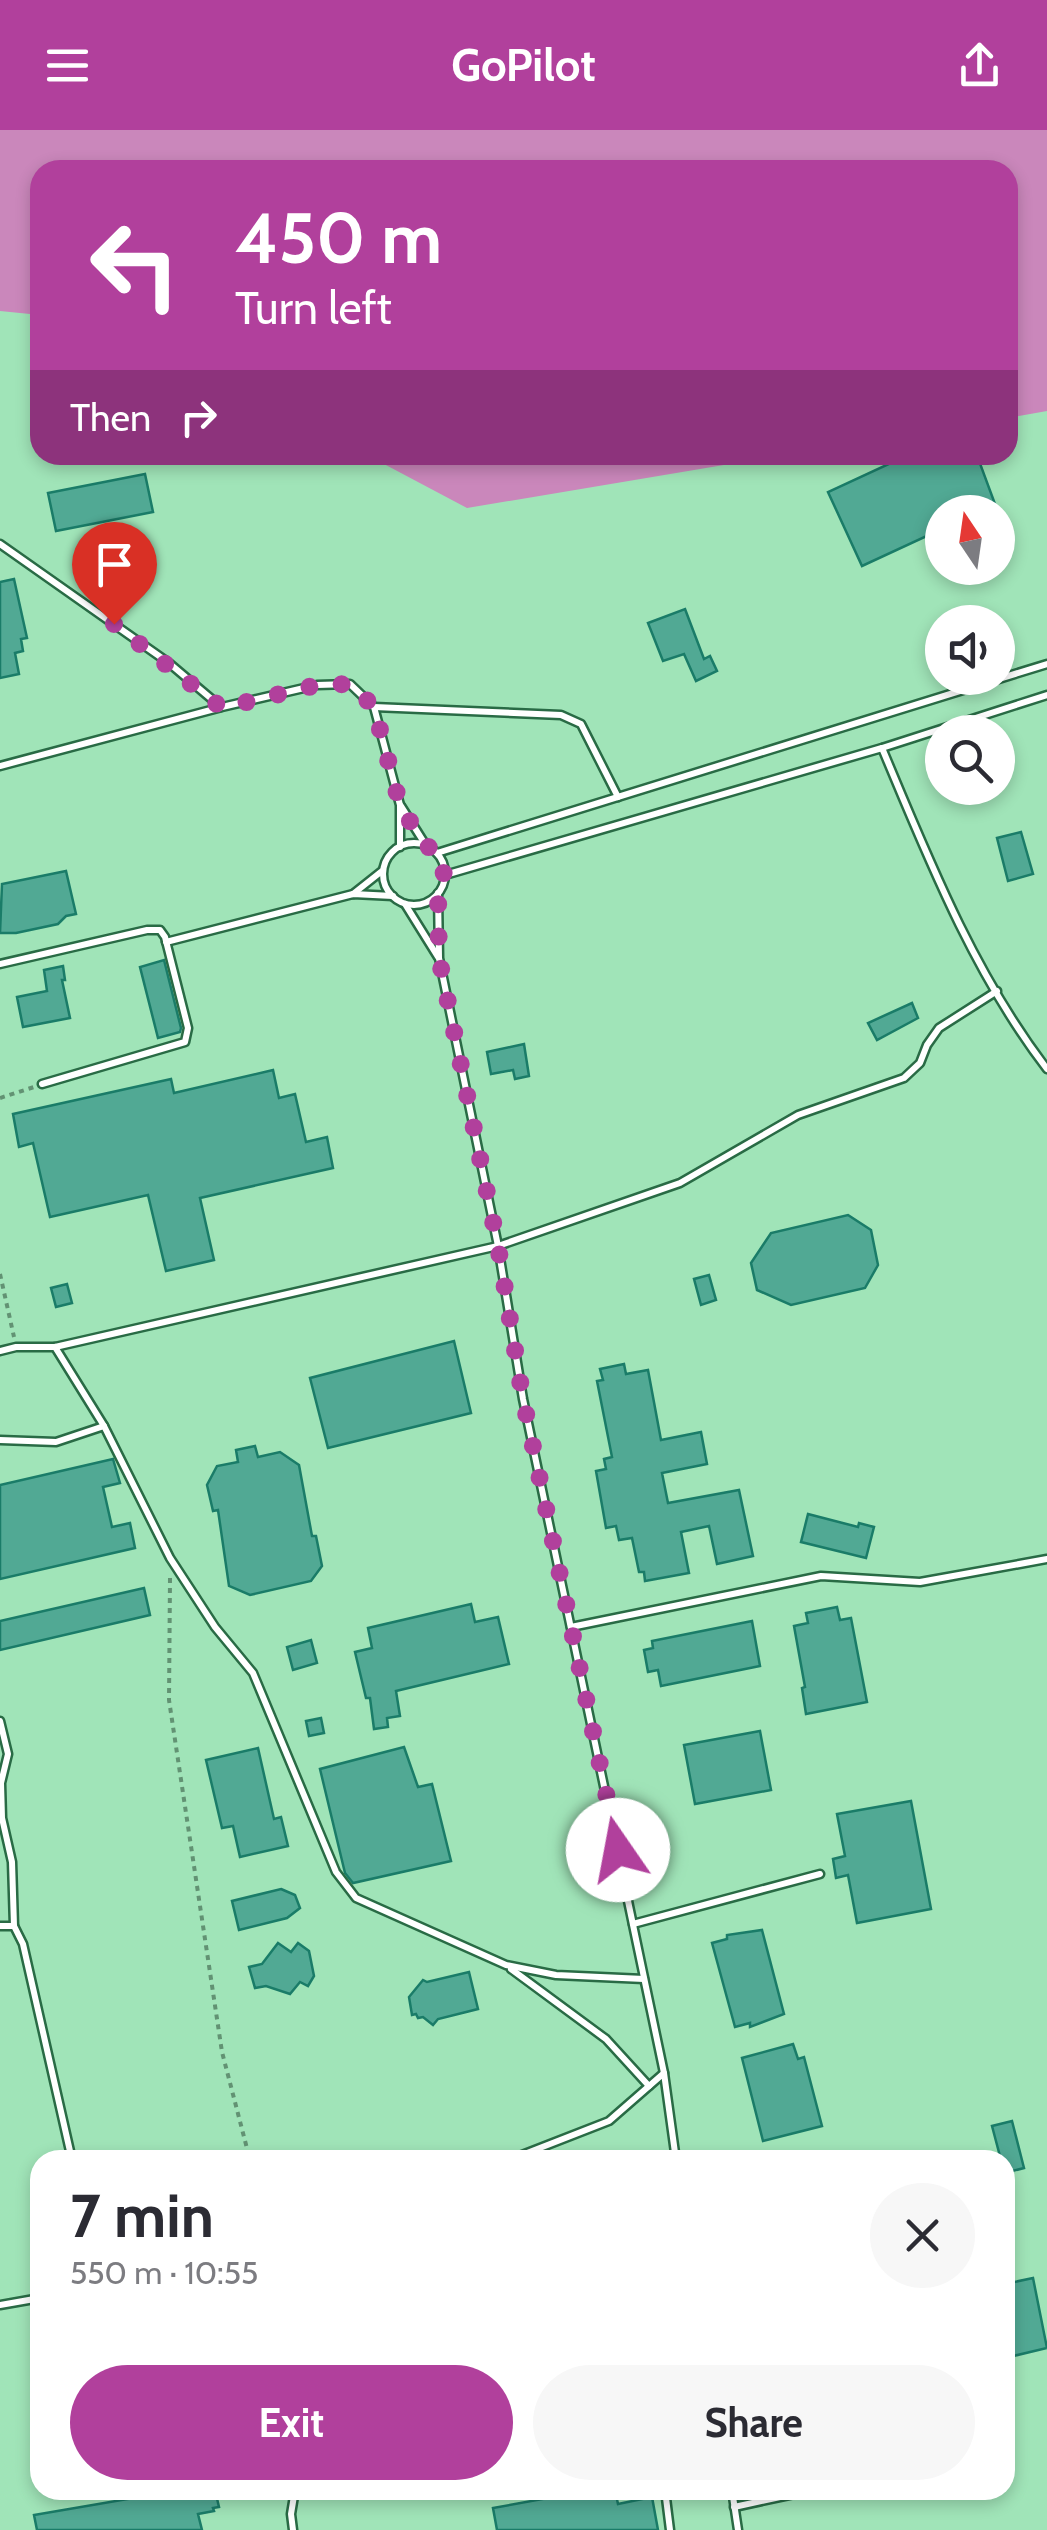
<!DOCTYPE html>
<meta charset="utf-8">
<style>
body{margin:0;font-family:Cabin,sans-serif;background:#f7f7f7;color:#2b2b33;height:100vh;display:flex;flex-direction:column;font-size:38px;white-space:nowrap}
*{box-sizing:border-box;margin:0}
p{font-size:32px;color:#7c7c81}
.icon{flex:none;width:55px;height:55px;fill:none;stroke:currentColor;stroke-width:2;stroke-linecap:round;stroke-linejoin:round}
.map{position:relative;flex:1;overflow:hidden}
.panel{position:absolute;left:30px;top:2020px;width:985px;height:350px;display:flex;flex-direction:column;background:#fff;border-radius:30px;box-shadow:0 5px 15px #0003}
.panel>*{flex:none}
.hud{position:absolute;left:30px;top:30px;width:988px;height:305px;border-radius:30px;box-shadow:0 5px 15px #0003;background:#b1409c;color:#fff;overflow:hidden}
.needle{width:65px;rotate:347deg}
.buttons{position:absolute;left:925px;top:365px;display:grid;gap:20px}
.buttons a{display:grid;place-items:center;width:90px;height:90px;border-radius:50%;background:#fff;box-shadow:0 5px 15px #0003;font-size:50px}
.pin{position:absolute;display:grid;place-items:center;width:85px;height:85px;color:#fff;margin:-102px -42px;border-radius:50% 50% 50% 0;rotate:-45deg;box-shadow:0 0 10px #0007}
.pin .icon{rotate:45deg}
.me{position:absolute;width:110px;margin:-55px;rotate:348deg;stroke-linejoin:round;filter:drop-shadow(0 0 8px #0008)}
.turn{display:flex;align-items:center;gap:35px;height:210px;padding:0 40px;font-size:45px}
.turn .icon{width:130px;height:130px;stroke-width:2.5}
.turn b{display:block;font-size:70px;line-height:85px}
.then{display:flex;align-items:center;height:95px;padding:0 40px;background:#0003;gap:20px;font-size:38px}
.round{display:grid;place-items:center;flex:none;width:105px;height:105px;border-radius:52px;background:#f7f7f7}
.summary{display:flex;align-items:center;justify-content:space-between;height:170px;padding:0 40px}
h1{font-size:60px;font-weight:700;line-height:75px}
.primary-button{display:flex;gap:20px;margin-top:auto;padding:20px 40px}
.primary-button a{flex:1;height:115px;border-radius:60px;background:#b1409c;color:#fff;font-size:40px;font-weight:700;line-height:115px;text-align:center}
.primary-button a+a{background:#f7f7f7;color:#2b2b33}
header{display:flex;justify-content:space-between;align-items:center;height:130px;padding:0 40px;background:#b1409c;color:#fff;font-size:45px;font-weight:700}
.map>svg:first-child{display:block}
</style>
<header><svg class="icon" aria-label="menu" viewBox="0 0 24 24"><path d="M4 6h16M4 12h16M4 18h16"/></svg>GoPilot<svg class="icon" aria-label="share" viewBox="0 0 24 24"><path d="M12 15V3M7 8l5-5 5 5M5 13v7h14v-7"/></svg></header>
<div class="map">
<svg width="1047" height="2400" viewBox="0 0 1047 2400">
<rect width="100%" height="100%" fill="#a0e4b8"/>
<g fill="#ca87bb">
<path d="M0,0H1047V281L1008,288V40H40V185L0,181Z"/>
<path d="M367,325H784L467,378Z"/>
</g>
<g fill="#51a994" stroke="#1a7c68" stroke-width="2.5">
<path d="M908,325H970L972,330L978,328L995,374L977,382H942V399L862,436L828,362Z"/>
<path d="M145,344L153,382L56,401L48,363Z"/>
<path d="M14,449L27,508L21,509L23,521L15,523L19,544L0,548V452Z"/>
<path d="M685,479L704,529L710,526L717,541L696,551L684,524L663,531L648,493Z"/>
<path d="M1021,702L1033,744L1008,751L997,708Z"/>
<path d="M66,741L76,784L66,786L58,794L16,803H0L2,754Z"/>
<path d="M164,830L181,898L180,902L158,908L140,837Z"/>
<path d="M63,836L65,850H62L70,888L23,897L17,867L47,861L44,840Z"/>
<path d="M912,873L918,888L877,910L868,893Z"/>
<path d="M524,914L529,946L515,949L513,940L491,944L487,922Z"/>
<path d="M273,940L279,968L295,964L306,1012L327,1007L333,1038L200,1068L214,1130L166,1141L148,1065L50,1087L33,1013L19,1017L13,984L171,949L174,963Z"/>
<path d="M848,1085L871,1100L878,1135L865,1158L791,1175L757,1160L751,1133L771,1103Z"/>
<path d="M709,1145L716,1170L701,1175L694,1149Z"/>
<path d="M67,1154L72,1173L56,1177L51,1158Z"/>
<path d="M454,1211L471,1283L328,1318L310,1248Z"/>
<path d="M624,1234L626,1244L648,1240L661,1310L701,1302L707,1334L662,1343L668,1373L739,1360L753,1426L717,1434L709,1396L681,1402L689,1443L645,1451L644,1442H639L632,1408L619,1410L616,1396L606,1398L596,1341L606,1339L604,1329L612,1327L597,1251L603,1250L600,1239Z"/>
<path d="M255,1316L258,1327L280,1322L299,1335L312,1406H316L322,1436L311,1451L250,1465L229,1456L218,1380L213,1381L207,1355L217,1336L238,1332L236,1320Z"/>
<path d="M113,1329L120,1353L103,1357L112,1397L130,1393L135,1418L0,1449V1355Z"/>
<path d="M808,1384L858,1397L859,1393L874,1397L866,1428L801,1412Z"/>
<path d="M144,1458L150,1485L0,1520V1491Z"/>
<path d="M471,1474L475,1492L498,1487L509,1534L396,1561L400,1586L387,1588L388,1597L374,1599L370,1568H366L355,1522L372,1518L368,1498Z"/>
<path d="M837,1477L840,1490L851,1488L867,1572L806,1584L802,1558L805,1557L794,1496L808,1493L806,1483Z"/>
<path d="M752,1491L760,1536L661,1556L658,1540L648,1542L644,1520L653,1518L652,1511Z"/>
<path d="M311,1510L317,1533L293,1540L287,1517Z"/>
<path d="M321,1588L324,1603L309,1606L306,1591Z"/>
<path d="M760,1601L771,1660L695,1674L684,1615Z"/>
<path d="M404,1617L418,1657L432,1654L451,1731L353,1753L345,1743L320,1639Z"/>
<path d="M258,1618L274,1689L281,1687L288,1716L240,1727L233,1696L222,1698L206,1630Z"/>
<path d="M911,1671L931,1779L857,1793L848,1745L836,1748L833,1729L845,1726L837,1684Z"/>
<path d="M281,1759L295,1765L300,1778L287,1788L239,1800L232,1771Z"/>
<path d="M762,1800L784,1884L750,1897V1893L735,1897L712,1813L727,1809V1805Z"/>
<path d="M278,1813L291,1822L298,1813L309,1821L314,1846L308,1856L300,1852L290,1864L266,1856L255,1858L249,1837L262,1834Z"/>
<path d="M469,1842L478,1879L438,1889L433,1895L423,1887L418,1888L416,1884L412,1885L409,1867L423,1850L427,1852Z"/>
<path d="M793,1914L798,1929L804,1927L822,1996L763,2011L742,1928Z"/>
<path d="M1012,1991L1024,2038L1005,2043V2030H1001L992,1996Z"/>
<path d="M1033,2148L1047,2218L1005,2228V2154Z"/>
<path d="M150,2360H215L219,2377L213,2378L214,2381L198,2384L202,2400H37L34,2385L151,2365Z"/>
<path d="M592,2360H615L618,2374L652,2367L658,2400H497L493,2378Z"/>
</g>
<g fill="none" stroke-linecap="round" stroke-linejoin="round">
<g stroke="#296b45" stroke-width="11">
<g id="service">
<path d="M0,414L169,533L221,577"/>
<path d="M374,577L561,585L581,594L618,667"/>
<path d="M882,618C928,728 974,844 1047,939"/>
<path d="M0,636L222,577L317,555L350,554L374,577L400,675V717"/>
<path d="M401,676L425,714"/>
<circle cx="414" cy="744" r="31"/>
<path d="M437,723L1047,534"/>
<path d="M445,745L882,618L1047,565"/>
<path d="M438,763L439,828L498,1116L523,1269L664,1943"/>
<path d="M353,764L382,741"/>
<path d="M405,774L438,827"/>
<path d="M166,812L353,764L393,766"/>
<path d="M0,834L147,800H160L165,807L188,898L185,912L42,954"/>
<path d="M0,1221L16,1217H55L498,1116L680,1053L798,985L904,948L920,933L927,915L939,898L997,861"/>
<path d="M104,1296L170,1428L215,1497L253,1543L336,1742L356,1768L506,1835L556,1845L644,1849"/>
<path d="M0,1310L56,1312L104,1296L55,1217"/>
<path d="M571,1497L821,1446L920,1452L1047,1429"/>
<path d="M0,1591L8,1624L1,1653L2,1688L12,1732L14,1796"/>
<path d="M633,1794L820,1744"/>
<path d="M0,1796H14L23,1814L72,2030"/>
<path d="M511,1839L606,1909L649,1956"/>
<path d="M509,2030L609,1991L664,1943L676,2030"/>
<path d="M0,2175L40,2168"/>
<path d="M665,2360L670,2400"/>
<path d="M732,2360L738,2400"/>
<path d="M734,2377L813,2360"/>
<path d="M293,2400L291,2384L295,2360"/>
</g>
</g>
<g stroke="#629273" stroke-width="4" stroke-dasharray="5 5" stroke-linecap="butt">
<path d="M0,968L34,957"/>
<path d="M0,1144L14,1207"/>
<path d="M170,1448L169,1570L222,1922L250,2030"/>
</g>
<use href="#service" stroke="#fff" stroke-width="6"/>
</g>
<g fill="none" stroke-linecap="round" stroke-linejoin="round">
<path stroke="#b1409c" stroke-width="18" stroke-dasharray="0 32.4" d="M114,494L222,578L317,555L350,554L374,577L400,675L424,714L438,723L444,737L443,754L438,763L439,828L498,1116L523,1269L618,1720"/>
</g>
</svg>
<div class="buttons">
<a><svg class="needle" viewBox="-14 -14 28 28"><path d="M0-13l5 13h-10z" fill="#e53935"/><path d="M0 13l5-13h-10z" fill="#7c7c81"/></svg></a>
<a><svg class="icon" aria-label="sound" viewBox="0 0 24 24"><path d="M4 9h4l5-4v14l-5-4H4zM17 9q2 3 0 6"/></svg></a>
<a><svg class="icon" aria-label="search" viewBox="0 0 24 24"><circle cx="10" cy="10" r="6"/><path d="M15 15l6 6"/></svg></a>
</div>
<div class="pin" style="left:114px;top:494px;background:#d93025"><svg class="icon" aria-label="arrive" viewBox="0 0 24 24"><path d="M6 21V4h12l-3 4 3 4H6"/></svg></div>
<svg class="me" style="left:618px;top:1720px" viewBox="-20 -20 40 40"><circle r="19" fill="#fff"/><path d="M0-13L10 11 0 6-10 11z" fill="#b1409c"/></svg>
<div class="hud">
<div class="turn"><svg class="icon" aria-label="left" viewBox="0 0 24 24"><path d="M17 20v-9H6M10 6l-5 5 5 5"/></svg><div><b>450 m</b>Turn left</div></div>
<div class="then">Then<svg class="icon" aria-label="right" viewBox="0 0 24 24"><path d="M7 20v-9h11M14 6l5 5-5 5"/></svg></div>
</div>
<section class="panel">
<div class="summary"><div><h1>7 min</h1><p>550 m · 10:55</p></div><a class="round"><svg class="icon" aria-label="close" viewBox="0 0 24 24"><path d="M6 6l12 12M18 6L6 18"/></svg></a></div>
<div class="primary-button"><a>Exit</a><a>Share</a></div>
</section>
</div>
